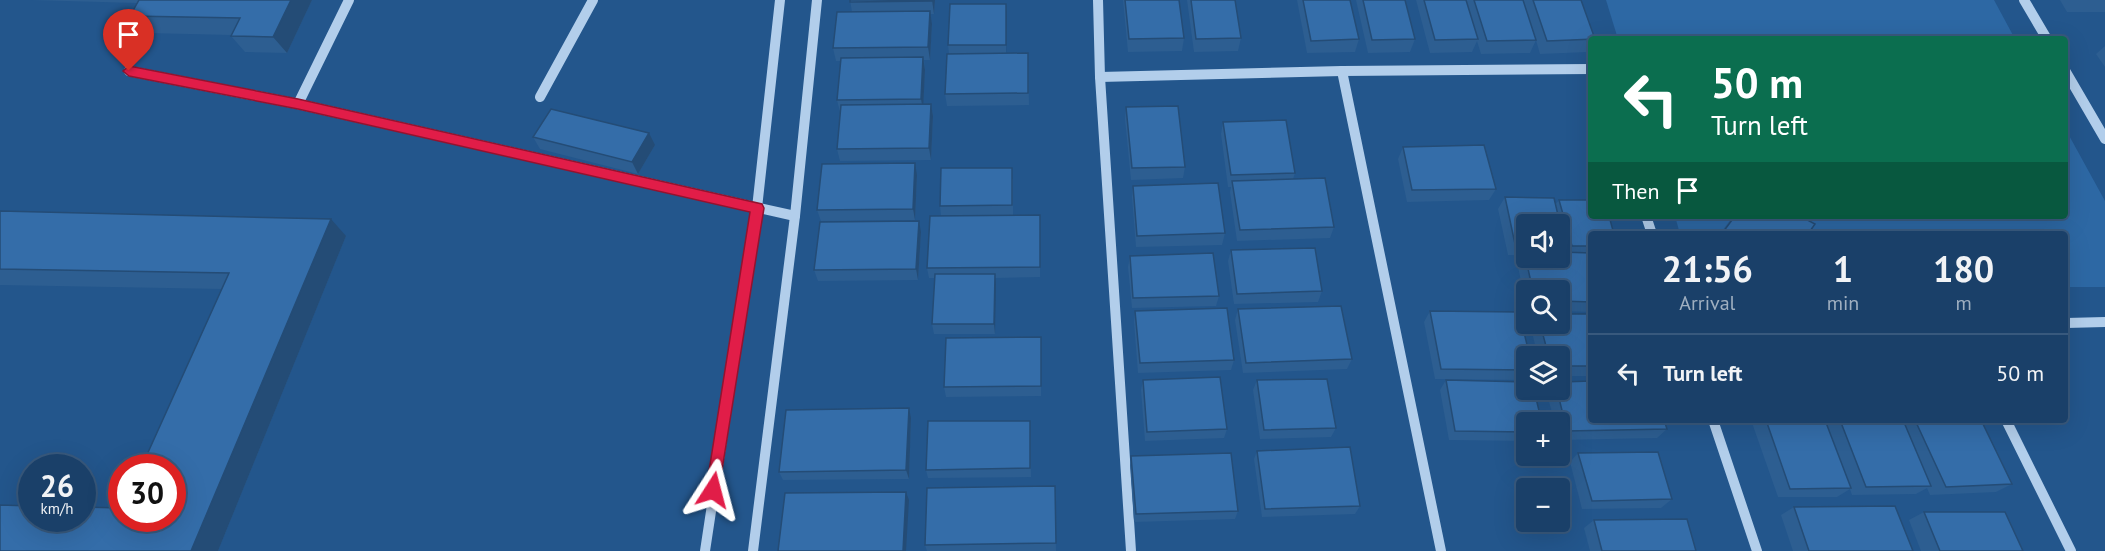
<!DOCTYPE html>
<meta charset="utf-8">
<style>
body{margin:0;font-family:"PT Sans",sans-serif;background:#23476f;color:#f1f3f6;height:100vh;display:flex;flex-direction:column;font-size:22px;white-space:nowrap}
*{box-sizing:border-box;margin:0}
p{font-size:20px;color:#9fafc0}
.icon{flex:none;width:33px;height:33px;fill:none;stroke:currentColor;stroke-width:2;stroke-linecap:round;stroke-linejoin:round}
.map{position:relative;flex:1;overflow:hidden}
.drawer{position:absolute;left:1588px;top:231px;width:480px;height:192px;display:flex;flex-direction:column;background:#1a4069;border-radius:6px;box-shadow:0 6px 24px #0002,0 0 0 2px #38597d}
.drawer>*{flex:none}
.hud{position:absolute;left:1588px;top:36px;width:480px;height:183px;border-radius:6px;box-shadow:0 6px 24px #0002,0 0 0 2px #38597d;background:#0b6e4f;color:#fff;overflow:hidden}
.controls{position:absolute;left:1516px;top:214px;display:grid;gap:12px}
.controls a{display:grid;place-items:center;width:54px;height:54px;border-radius:6px;background:#1a4069;box-shadow:0 6px 24px #0002,0 0 0 2px #38597d;font-size:30px}
.speed{position:absolute;left:18px;top:454px;display:flex;gap:12px;font-size:30px;font-weight:700;text-align:center}
.speed>*{display:grid;place-content:center;width:78px;height:78px;border-radius:50%;background:#1a4069;box-shadow:0 6px 24px #0002,0 0 0 2px #38597d;line-height:1}
.speed small{font-size:15px;font-weight:400}
.speed .limit{border:9px solid #d22;background:#fff;color:#111}
.pin{position:absolute;display:grid;place-items:center;width:51px;height:51px;color:#fff;margin:-62px -26px;border-radius:50% 50% 50% 0;rotate:-45deg;box-shadow:0 0 6px #0007}
.pin .icon{rotate:45deg}
.me{position:absolute;width:66px;margin:-33px;rotate:9deg;stroke-linejoin:round;filter:drop-shadow(0 0 4px #0008)}
.turn{display:flex;align-items:center;gap:21px;height:126px;padding:0 24px;font-size:27px}
.turn .icon{width:78px;height:78px;stroke-width:2.5}
.turn b{display:block;font-size:42px;line-height:51px}
.then{display:flex;align-items:center;height:57px;padding:0 24px;background:#0003;gap:12px;font-size:22px}
.eta{display:flex;justify-content:space-evenly;align-items:center;height:102px;text-align:center}
.eta b{font-size:36px;font-weight:700;line-height:42px}
ul{padding:0;list-style:none}
li{display:flex;align-items:center;gap:18px;height:78px;padding:0 24px;border-top:2px solid #38597d}
li div{flex:1}
li b{display:block;font-size:22px}
li em{font-style:normal}
.map>svg:first-child{display:block}
</style>
<div class="map">
<svg width="2105" height="551" viewBox="0 0 2105 551">
<rect width="100%" height="100%" fill="#23568c"/>
<g fill="#2d68a4">
<path d="M1606,0H1994L2015,39H1618Z"/>
<path d="M2066,130L2105,201V287H2066V234H1680L1675,216H2066Z"/>
</g>
<g fill="none" stroke-linecap="round" stroke-linejoin="round">
<g stroke="#b2ceeb" stroke-width="10">
<path d="M1098,0L1100,77L1131,551"/>
<path d="M2024,0L2047,39"/>
<path d="M129,71L298,104L795,216"/>
<path d="M1342,71L1441,551"/>
<path d="M2066,72L2105,139"/>
<path d="M1100,77L1342,71L1592,69"/>
<path d="M540,97L593,0"/>
<path d="M298,104L349,0"/>
<path d="M1646,216L1652,234"/>
<path d="M2066,323L2105,322"/>
<path d="M1713,420L1757,551"/>
<path d="M2006,420L2071,551"/>
<path d="M705,551L757,208L780,0"/>
<path d="M753,551L795,216L817,0"/>
</g>
</g>
<g fill="#2d5e91" fill-rule="evenodd">
<path d="M30,0H312L287,53L245,52L231,36V35L146,33L130,16L137,3Z"/>
<path d="M850,0H935L934,14H930L932,24L930,60H924L925,70L923,104H931L933,116L931,160L840,161L837,149L840,112L837,100L841,61H836L833,48L852,12Z"/>
<path d="M1123,0H1179L1184,38L1182,51L1128,52Z"/>
<path d="M1187,0H1235L1241,38L1238,51L1194,52Z"/>
<path d="M1297,0H1350L1359,39L1355,52L1307,53Z"/>
<path d="M1356,0H1405L1415,39L1410,52L1368,53Z"/>
<path d="M1416,0H1581L1592,39V47L1588,52L1540,54L1536,40L1530,53L1481,54L1477,41L1472,52L1430,53Z"/>
<path d="M2060,0H2105V12H2067Z"/>
<path d="M1007,17L1006,53H1028L1029,105L947,106L945,94L949,54L948,45Z"/>
<path d="M2105,46V67L2096,54Z"/>
<path d="M1126,107L1185,167L1183,178L1131,180L1125,119Z"/>
<path d="M1223,122L1295,173L1293,179L1334,227L1330,238L1237,241L1230,192L1231,187H1228L1221,134Z"/>
<path d="M533,137L655,145L638,174L540,149Z"/>
<path d="M1403,147L1496,189L1489,200L1407,202L1398,159Z"/>
<path d="M917,175L915,220L821,221L817,210Z"/>
<path d="M1013,179V216L1040,215V277L995,278V334H934L932,324L935,278H929L927,268L941,216L940,206Z"/>
<path d="M1133,186L1225,233L1222,245L1136,247L1132,197Z"/>
<path d="M1505,197L1555,205L1559,200L1592,234V312L1560,311V291H1527V310L1517,262L1521,255H1508L1498,209ZM1527,225H1560V258H1527Z"/>
<path d="M0,211L346,236L218,551H0L122,519L222,289L0,285Z"/>
<path d="M1733,216H1800L1808,234H1720Z"/>
<path d="M921,232L918,280L818,281L814,270Z"/>
<path d="M1231,250L1322,291L1318,302L1234,304L1228,261Z"/>
<path d="M1130,256L1219,296L1216,306L1132,308L1128,267Z"/>
<path d="M1238,309L1352,359L1347,369L1243,373L1235,320Z"/>
<path d="M1135,311L1234,360L1231,370L1138,373L1134,322Z"/>
<path d="M1430,311L1527,357V377L1525,380L1435,379L1424,322Z"/>
<path d="M1592,314V376H1560V357H1538L1530,324H1560Z"/>
<path d="M1041,337V396L946,397L944,387Z"/>
<path d="M1143,380L1227,429L1224,438L1145,441L1141,390Z"/>
<path d="M1257,380L1336,428L1331,437L1260,439L1253,390Z"/>
<path d="M1446,380L1527,423V441L1449,440L1440,390Z"/>
<path d="M1548,390H1560L1667,429L1657,438L1560,440V423H1555L1546,391Z"/>
<path d="M911,418L909,479L783,480L779,472Z"/>
<path d="M1751,420H1981L2012,484L1996,492L1930,495L1927,488L1916,494L1852,495L1850,489L1837,497H1778Z"/>
<path d="M1030,421L1031,477L928,478L926,470Z"/>
<path d="M1257,451L1360,506L1355,514L1262,517L1254,459Z"/>
<path d="M1578,453L1672,499L1661,508L1582,509L1570,462Z"/>
<path d="M1131,456L1238,511L1235,519L1134,522L1130,465Z"/>
<path d="M1055,486L1056,551H927L925,545Z"/>
<path d="M1794,507L1913,551H1793L1781,515Z"/>
<path d="M1924,512L2023,551H1921L1909,520Z"/>
<path d="M1594,520L1696,551H1590L1584,528Z"/>
</g>
<g fill="#244c76">
<path d="M291,0H312L287,53L273,37Z"/>
<path d="M932,0H935L934,14Z"/>
<path d="M1006,4L1007,17L1006,57Z"/>
<path d="M930,11L932,24L930,60L928,47Z"/>
<path d="M923,57L925,70L923,111L921,99Z"/>
<path d="M931,104L933,116L931,160L929,148Z"/>
<path d="M649,133L655,145L638,174L632,162Z"/>
<path d="M915,163L917,175L915,220L913,209Z"/>
<path d="M331,219L346,236L218,551H191Z"/>
<path d="M919,221L921,232L918,280L916,269Z"/>
<path d="M995,274L996,285L995,334L994,324Z"/>
<path d="M909,408L911,418L909,479L906,470Z"/>
<path d="M906,492L909,500L906,551H903Z"/>
</g>
<g fill="#346da9" stroke="#244c76" stroke-width="1.5">
<path d="M139,0H291L273,37L231,36L240,18L130,16Z"/>
<path d="M850,0H932V1L850,2Z"/>
<path d="M1125,0H1179L1184,38L1129,39Z"/>
<path d="M1191,0H1235L1241,38L1196,39Z"/>
<path d="M1303,0H1350L1359,39L1311,41Z"/>
<path d="M1363,0H1405L1415,39L1372,40Z"/>
<path d="M1424,0H1466L1478,39L1435,40Z"/>
<path d="M1474,0H1523L1536,40L1487,41Z"/>
<path d="M1533,0H1581L1595,39L1547,41Z"/>
<path d="M950,4H1006V45H948Z"/>
<path d="M930,11L928,47L833,48L837,12Z"/>
<path d="M1028,53V93L945,94L947,54Z"/>
<path d="M923,57L921,99L837,100L841,58Z"/>
<path d="M931,104L929,148L837,149L841,105Z"/>
<path d="M1178,106L1185,167L1132,168L1126,107Z"/>
<path d="M551,109L649,133L632,162L533,137Z"/>
<path d="M1286,120L1295,173L1231,175L1223,122Z"/>
<path d="M1484,145L1496,189L1412,190L1403,147Z"/>
<path d="M915,163L913,209L817,210L822,164Z"/>
<path d="M941,168H1012V205L940,206Z"/>
<path d="M1325,178L1334,227L1240,230L1232,181Z"/>
<path d="M1218,183L1225,233L1137,236L1133,186Z"/>
<path d="M1505,197L1554,198L1565,245H1560V225H1527V244H1515Z"/>
<path d="M1559,200H1592V216H1609L1614,234H1592V246H1572Z"/>
<path d="M0,211L331,219L191,551H0V505L32,506V519H82V507L122,508V519H172V468H141L229,273L0,269Z"/>
<path d="M1040,215V267L927,268L930,216Z"/>
<path d="M1735,216H1800L1815,224L1808,234H1726L1723,232Z"/>
<path d="M919,221L916,269L814,270L820,222Z"/>
<path d="M1315,248L1322,291L1237,294L1231,250Z"/>
<path d="M1524,251H1527V258H1560V252L1592,253V302L1560,301V291H1533Z"/>
<path d="M1213,253L1219,296L1133,298L1130,256Z"/>
<path d="M935,274H995L994,324H932Z"/>
<path d="M1341,306L1352,359L1246,363L1238,309Z"/>
<path d="M1227,308L1234,360L1140,363L1135,311Z"/>
<path d="M1430,311L1519,312L1530,357H1527V370L1441,369Z"/>
<path d="M1560,314H1592V366H1560V357H1549L1540,324H1560Z"/>
<path d="M1041,337V386L944,387L946,338Z"/>
<path d="M1220,377L1227,429L1147,432L1143,380Z"/>
<path d="M1327,379L1336,428L1264,430L1257,380Z"/>
<path d="M1446,380L1527,382V390H1534L1542,423H1527V432L1455,431Z"/>
<path d="M1592,381V420H1664L1667,429L1567,431L1557,390H1560V382Z"/>
<path d="M909,408L906,470L779,472L786,410Z"/>
<path d="M1766,420H1825L1851,488L1790,489Z"/>
<path d="M1840,420H1903L1931,486L1866,487Z"/>
<path d="M1915,420H1981L2012,484L1946,487Z"/>
<path d="M928,421H1030V468L926,470Z"/>
<path d="M1350,447L1360,506L1265,509L1257,451Z"/>
<path d="M1658,452L1672,499L1592,501L1578,453Z"/>
<path d="M1231,453L1238,511L1136,514L1131,456Z"/>
<path d="M1055,486L1056,543L925,545L927,488Z"/>
<path d="M906,492L903,551H778L785,493Z"/>
<path d="M1895,506L1913,551H1809L1794,507Z"/>
<path d="M1924,512H2005L2023,551H1940Z"/>
<path d="M1687,519L1696,551H1602L1594,520Z"/>
</g>
<path fill="#e11d48" stroke="#92132f" stroke-width="1.5" d="M129,66L298,99L762,204L764,208L718,495L713,497L708,495L706,490L750,212L298,109L129,76L123,71Z"/>
</svg>
<div class="controls">
<a><svg class="icon" aria-label="sound" viewBox="0 0 24 24"><path d="M4 9h4l5-4v14l-5-4H4zM17 9q2 3 0 6"/></svg></a>
<a><svg class="icon" aria-label="search" viewBox="0 0 24 24"><circle cx="10" cy="10" r="6"/><path d="M15 15l6 6"/></svg></a>
<a><svg class="icon" aria-label="layers" viewBox="0 0 24 24"><path d="M12 4l9 5-9 5-9-5zM3 14l9 5 9-5"/></svg></a>
<a>+</a>
<a>−</a>
</div>
<div class="speed"><div>26<small>km/h</small></div><div class="limit">30</div></div>
<div class="pin" style="left:129px;top:71px;background:#d93025"><svg class="icon" aria-label="arrive" viewBox="0 0 24 24"><path d="M6 21V4h12l-3 4 3 4H6"/></svg></div>
<svg class="me" style="left:713px;top:490px" viewBox="-20 -20 40 40"><path d="M0-17L14 15 0 8-14 15z" fill="#e11d48" stroke="#fff" stroke-width="4"/></svg>
<div class="hud">
<div class="turn"><svg class="icon" aria-label="left" viewBox="0 0 24 24"><path d="M17 20v-9H6M10 6l-5 5 5 5"/></svg><div><b>50 m</b>Turn left</div></div>
<div class="then">Then<svg class="icon" aria-label="arrive" viewBox="0 0 24 24"><path d="M6 21V4h12l-3 4 3 4H6"/></svg></div>
</div>
<section class="drawer">
<div class="eta">
<div><b>21:56</b><p>Arrival</p></div>
<div><b>1</b><p>min</p></div>
<div><b>180</b><p>m</p></div>
</div>
<ul>
<li><svg class="icon" aria-label="left" viewBox="0 0 24 24"><path d="M17 20v-9H6M10 6l-5 5 5 5"/></svg><div><b>Turn left</b></div><em>50 m</em></li>
</ul>
</section>
</div>
